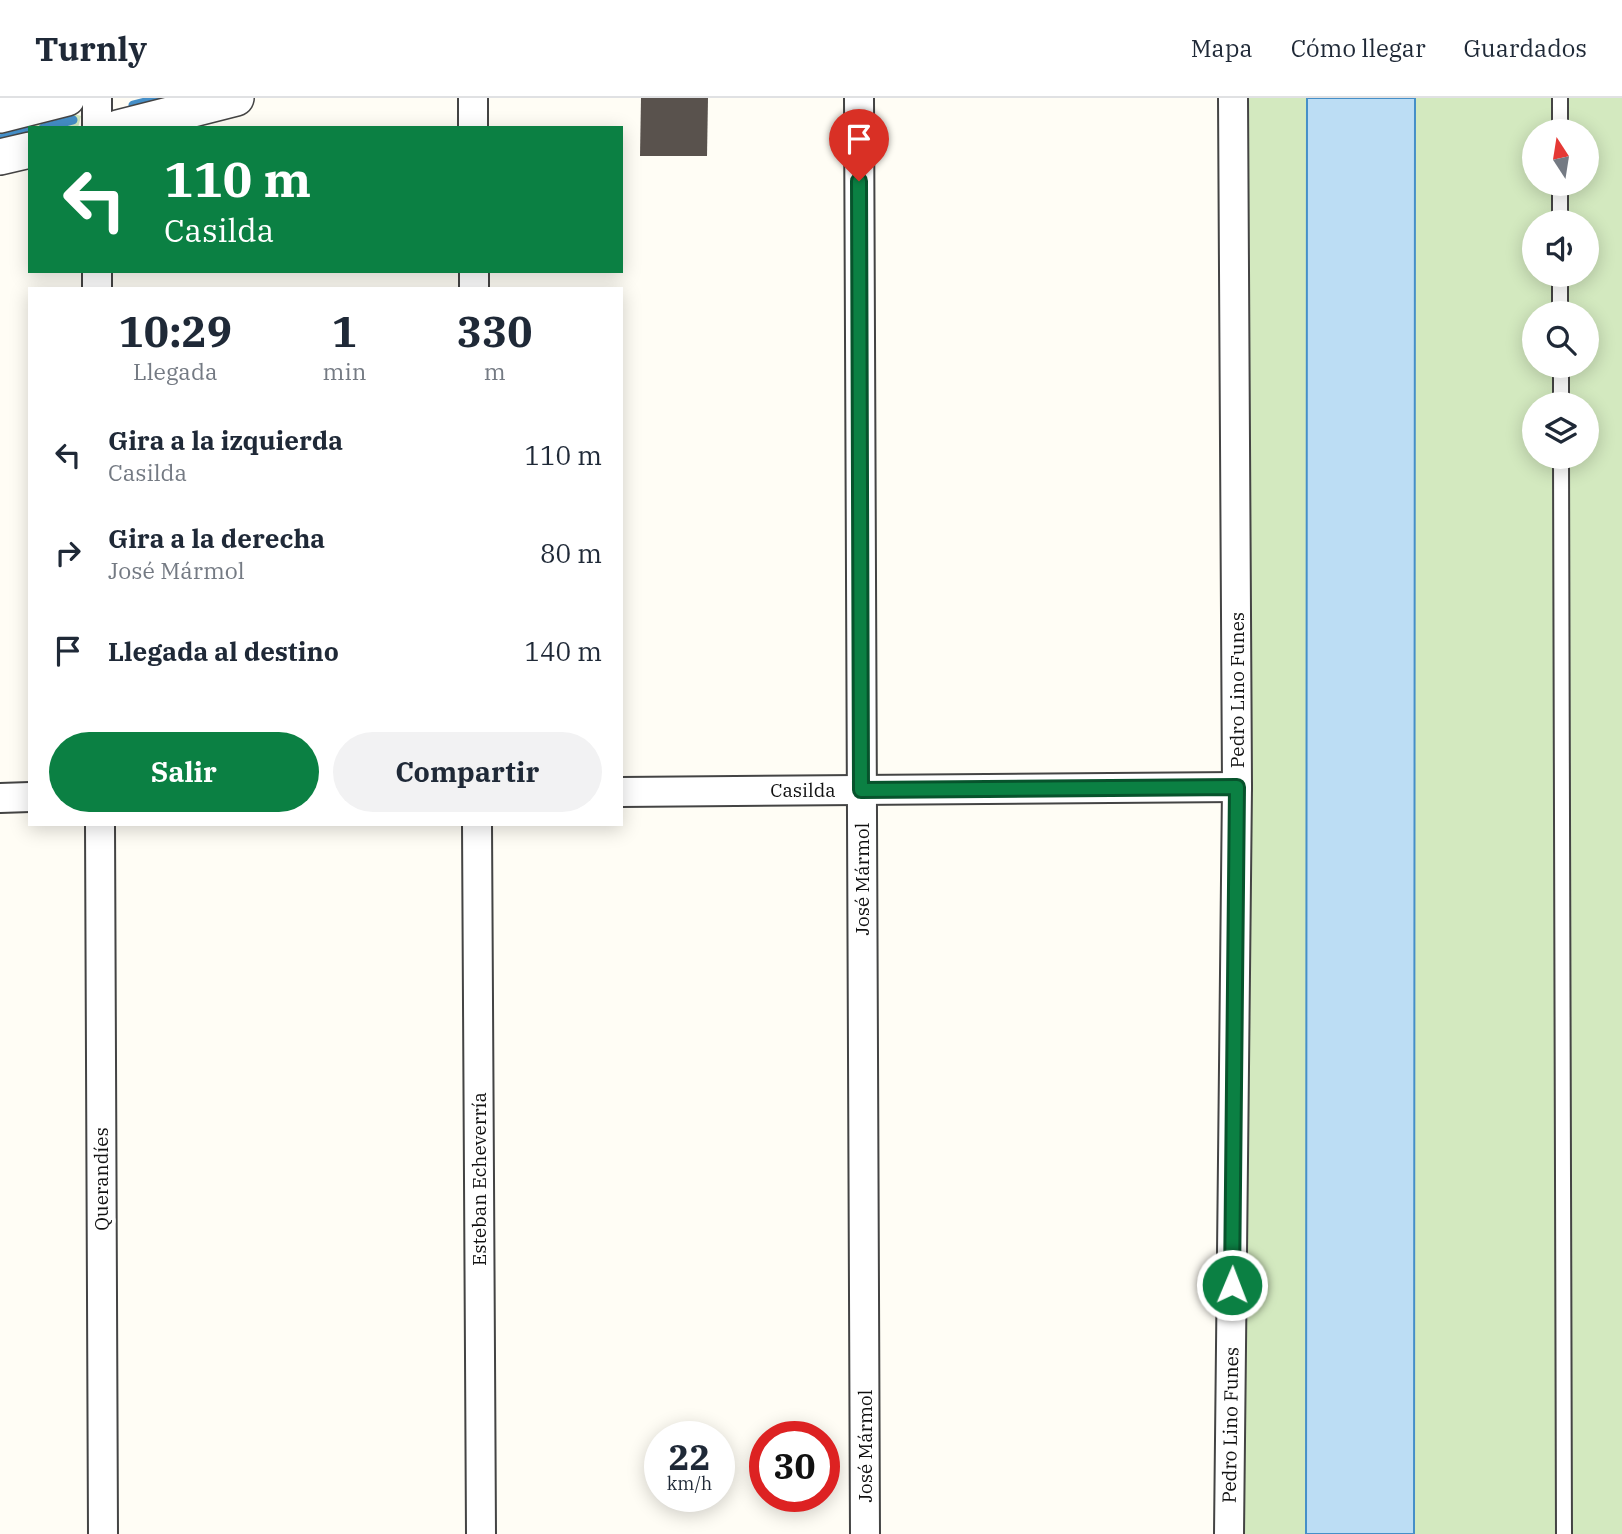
<!DOCTYPE html>
<html lang="es">
<meta charset="utf-8">
<style>
body{margin:0;font-family:"IBM Plex Serif",serif;background:#f2f2f3;color:#1f2937;height:100vh;display:flex;flex-direction:column;font-size:26px;white-space:nowrap}
*{box-sizing:border-box;margin:0}
p{font-size:23px;color:#747a83}
.icon{flex:none;width:38px;height:38px;fill:none;stroke:currentColor;stroke-width:2;stroke-linecap:round;stroke-linejoin:round}
.map{position:relative;flex:1;overflow:hidden}
.side{position:absolute;left:28px;top:189px;width:595px;height:539px;display:flex;flex-direction:column;background:#fff;border-radius:0px;box-shadow:0 4px 18px #0003}
.side>*{flex:none}
.guide{position:absolute;left:28px;top:28px;width:595px;height:147px;border-radius:0px;box-shadow:0 4px 18px #0003;background:#0b8043;color:#fff;overflow:hidden}
.needle{width:46px;rotate:348deg}
.buttons{position:absolute;left:1522px;top:21px;display:grid;gap:14px}
.buttons a{display:grid;place-items:center;width:77px;height:77px;border-radius:50%;background:#fff;box-shadow:0 4px 18px #0003;font-size:35px}
.speed{position:absolute;left:644px;top:1323px;display:flex;gap:14px;font-size:35px;font-weight:700;text-align:center}
.speed>*{display:grid;place-content:center;width:91px;height:91px;border-radius:50%;background:#fff;box-shadow:0 4px 18px #0003;line-height:1}
.speed small{font-size:18px;font-weight:400}
.speed .limit{border:10px solid #d22;background:#fff;color:#111}
.pin{position:absolute;display:grid;place-items:center;width:60px;height:60px;color:#fff;margin:-72px -30px;border-radius:50% 50% 50% 0;rotate:-45deg;box-shadow:0 0 7px #0007}
.pin .icon{rotate:45deg}
.me{position:absolute;width:77px;margin:-38px;rotate:1deg;stroke-linejoin:round;filter:drop-shadow(0 0 5px #0008)}
.turn{display:flex;align-items:center;gap:24px;height:147px;padding:0 21px;font-size:32px}
.turn .icon{width:91px;height:91px;stroke-width:2.5}
.turn b{display:block;font-size:49px;line-height:60px}
.eta{display:flex;justify-content:space-evenly;align-items:center;height:119px;text-align:center}
.eta b{font-size:42px;font-weight:700;line-height:49px}
.button{display:flex;gap:14px;margin-top:auto;padding:14px 21px}
.button a{flex:1;height:80px;border-radius:42px;background:#0b8043;color:#fff;font-size:28px;font-weight:700;line-height:80px;text-align:center}
.button a+a{background:#f2f2f3;color:#1f2937}
ul{padding:0;list-style:none}
li{display:flex;align-items:center;gap:21px;height:98px;padding:0 21px}
li div{flex:1}
li b{display:block;font-size:26px}
li em{font-style:normal}
header{display:flex;align-items:center;gap:42px;box-sizing:border-box;height:98px;padding:0 35px;background:#fff;border-bottom:2px solid #e0e1e3}
header strong{font-size:33px}
nav{display:flex;gap:38px;margin-inline-start:auto;font-size:24px}
.map>svg:first-child{display:block}
</style>
<header>
<strong>Turnly</strong>
<nav><a>Mapa</a><a>Cómo llegar</a><a>Guardados</a></nav>
</header>
<div class="map">
<svg width="1622" height="1436" viewBox="0 0 1622 1436">
<rect width="100%" height="100%" fill="#fffdf5"/>
<g fill="#d3e9bf" fill-rule="evenodd">
<path d="M1233,0H1622V1436H1229ZM1535,33H1587V86H1535ZM1535,124H1587V177H1535ZM1535,215H1587V268H1535ZM1535,306H1587V359H1535Z"/>
<path d="M68,14L81,18L78,30H30V44L0,51V32Z"/>
</g>
<path fill="#bcddf4" stroke="#458fc8" stroke-width="2" d="M1307,0H1415L1414,1436H1306Z"/>
<g fill="none" stroke-linecap="round" stroke-linejoin="round">
<g stroke="#458fc8" stroke-width="9">
<path d="M133,7L162,0"/>
<path d="M43,30L73,22"/>
<path d="M0,41L30,33"/>
</g>
</g>
<path fill="#59524d" d="M641,0H708L707,58H640Z"/>
<g fill="none" stroke-linecap="round" stroke-linejoin="round">
<g stroke="#444" stroke-width="18">
<g id="service">
<path d="M1560,0V33"/>
<path d="M1560,86V124"/>
<path d="M1560,177V215"/>
<path d="M1561,268V306"/>
<path d="M1561,359L1564,1436"/>
</g>
</g>
<g stroke="#444" stroke-width="32">
<g id="minor">
<path d="M473,0V30"/>
<path d="M859,0L865,1436"/>
<path d="M97,30V0"/>
<path d="M97,173V191"/>
<path d="M474,173V191"/>
<path d="M621,694L1237,689"/>
<path d="M0,700L30,699"/>
<path d="M100,726L103,1436"/>
<path d="M477,726L481,1436"/>
<path d="M1229,1436L1237,689L1233,0"/>
</g>
</g>
<g stroke="#444" stroke-width="38">
<g id="tertiary">
<path d="M0,17L67,0"/>
<path d="M118,30L236,0"/>
<path d="M0,59L30,52"/>
</g>
</g>
<use href="#service" stroke="#fff" stroke-width="14"/>
<use href="#minor" stroke="#fff" stroke-width="28"/>
<use href="#tertiary" stroke="#fff" stroke-width="35"/>
</g>
<g fill="none" stroke-linecap="round" stroke-linejoin="round">
<g stroke="#07532c" stroke-width="18">
<path id="route" d="M859,83L861,692L1237,689L1232,1187"/>
</g>
<use href="#route" stroke="#0b8043" stroke-width="12"/>
</g>
<g text-anchor="middle" stroke-width="7" stroke-linejoin="round" paint-order="stroke">
<g font-size="19" fill="#111" stroke="#fff">
<text transform="translate(1237 592) rotate(-90)" y="7">Pedro Lino Funes</text>
<text x="803" y="699">Casilda</text>
<text transform="translate(862 781) rotate(-90)" y="7">José Mármol</text>
<text transform="translate(101 1081) rotate(-90)" y="7">Querandíes</text>
<text transform="translate(479 1081) rotate(-90)" y="7">Esteban Echeverría</text>
<text transform="translate(1230 1327) rotate(-89)" y="7">Pedro Lino Funes</text>
<text transform="translate(865 1348) rotate(-90)" y="7">José Mármol</text>
</g>
</g>
</svg>
<div class="buttons">
<a><svg class="needle" viewBox="-14 -14 28 28"><path d="M0-13l5 13h-10z" fill="#e53935"/><path d="M0 13l5-13h-10z" fill="#747a83"/></svg></a>
<a><svg class="icon" aria-label="sound" viewBox="0 0 24 24"><path d="M4 9h4l5-4v14l-5-4H4zM17 9q2 3 0 6"/></svg></a>
<a><svg class="icon" aria-label="search" viewBox="0 0 24 24"><circle cx="10" cy="10" r="6"/><path d="M15 15l6 6"/></svg></a>
<a><svg class="icon" aria-label="layers" viewBox="0 0 24 24"><path d="M12 4l9 5-9 5-9-5zM3 14l9 5 9-5"/></svg></a>
</div>
<div class="speed"><div>22<small>km/h</small></div><div class="limit">30</div></div>
<div class="pin" style="left:859px;top:83px;background:#d93025"><svg class="icon" aria-label="arrive" viewBox="0 0 24 24"><path d="M6 21V4h12l-3 4 3 4H6"/></svg></div>
<svg class="me" style="left:1232px;top:1187px" viewBox="-20 -20 40 40"><circle r="17" fill="#0b8043" stroke="#fff" stroke-width="3"/><path d="M0-11L8 9 0 5-8 9z" fill="#fff"/></svg>
<div class="guide">
<div class="turn"><svg class="icon" aria-label="left" viewBox="0 0 24 24"><path d="M17 20v-9H6M10 6l-5 5 5 5"/></svg><div><b>110 m</b>Casilda</div></div>
</div>
<section class="side">
<div class="eta">
<div><b>10:29</b><p>Llegada</p></div>
<div><b>1</b><p>min</p></div>
<div><b>330</b><p>m</p></div>
</div>
<ul>
<li><svg class="icon" aria-label="left" viewBox="0 0 24 24"><path d="M17 20v-9H6M10 6l-5 5 5 5"/></svg><div><b>Gira a la izquierda</b><p>Casilda</p></div><em>110 m</em></li>
<li><svg class="icon" aria-label="right" viewBox="0 0 24 24"><path d="M7 20v-9h11M14 6l5 5-5 5"/></svg><div><b>Gira a la derecha</b><p>José Mármol</p></div><em>80 m</em></li>
<li><svg class="icon" aria-label="arrive" viewBox="0 0 24 24"><path d="M6 21V4h12l-3 4 3 4H6"/></svg><div><b>Llegada al destino</b></div><em>140 m</em></li>
</ul>
<div class="button"><a>Salir</a><a>Compartir</a></div>
</section>
</div>
